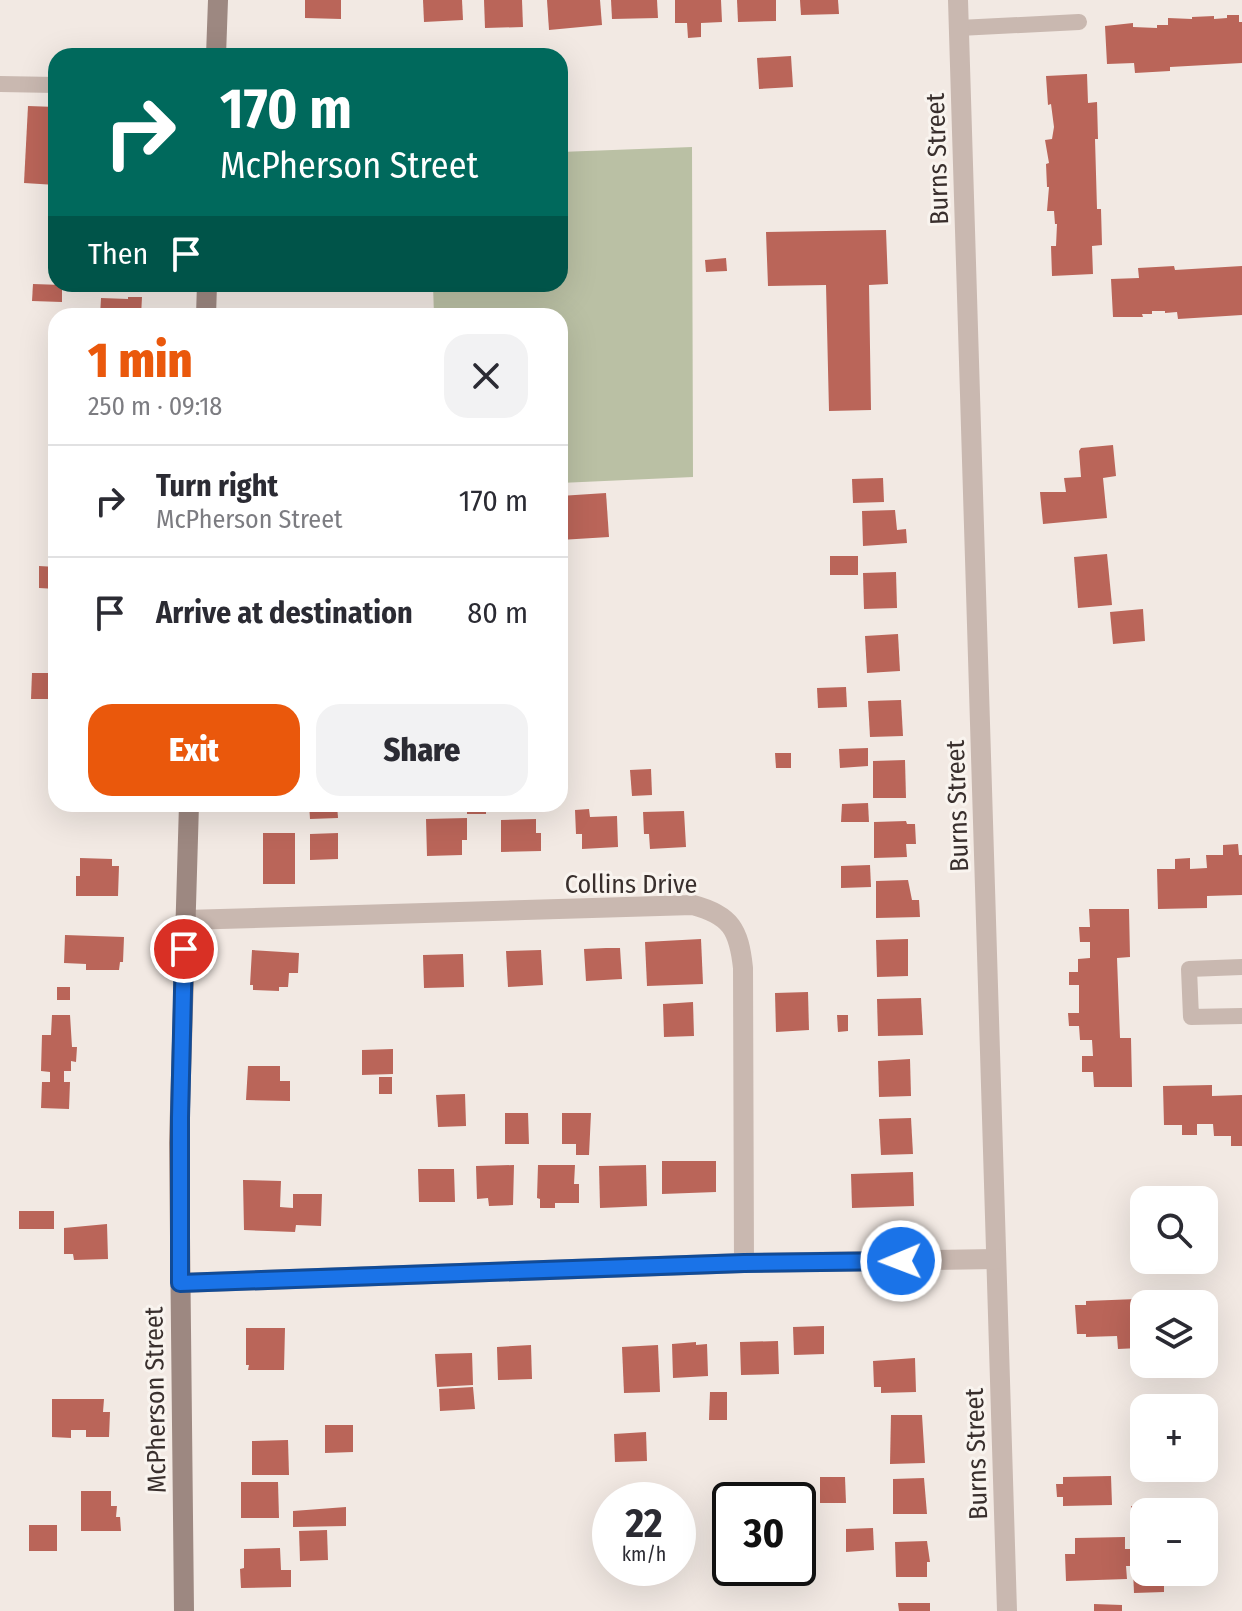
<!DOCTYPE html>
<meta charset="utf-8">
<style>
body{margin:0;font-family:"Fira Sans Condensed",sans-serif;background:#f2f2f3;color:#2b2b33;height:100vh;display:flex;flex-direction:column;font-size:30px;white-space:nowrap}
*{box-sizing:border-box;margin:0}
p{font-size:26px;color:#7c7c81}
.icon{flex:none;width:44px;height:44px;fill:none;stroke:currentColor;stroke-width:2;stroke-linecap:round;stroke-linejoin:round}
.map{position:relative;flex:1;overflow:hidden}
.side{position:absolute;left:48px;top:308px;width:520px;height:504px;display:flex;flex-direction:column;background:#fff;border-radius:24px;box-shadow:0 8px 32px #0002}
.side>*{flex:none}
.hud{position:absolute;left:48px;top:48px;width:520px;height:244px;border-radius:24px;box-shadow:0 8px 32px #0002;background:#00695c;color:#fff;overflow:hidden}
.controls{position:absolute;left:1130px;top:1186px;display:grid;gap:16px}
.controls a{display:grid;place-items:center;width:88px;height:88px;border-radius:16px;background:#fff;box-shadow:0 8px 32px #0002;font-size:40px}
.speed{position:absolute;left:592px;top:1482px;display:flex;gap:16px;font-size:40px;font-weight:700;text-align:center}
.speed>*{display:grid;place-content:center;width:104px;height:104px;border-radius:50%;background:#fff;box-shadow:0 8px 32px #0002;line-height:1}
.speed small{font-size:20px;font-weight:400}
.speed .limit{border:4px solid #111;border-radius:12px;background:#fff;color:#111}
.pin{position:absolute;display:grid;place-items:center;width:68px;height:68px;color:#fff;margin:-34px;border:4px solid #fff;border-radius:50%;box-shadow:0 2px 8px #0007}
.me{position:absolute;width:88px;margin:-44px;rotate:269deg;stroke-linejoin:round;filter:drop-shadow(0 0 6px #0008)}
.turn{display:flex;align-items:center;gap:28px;height:168px;padding:0 40px;font-size:36px}
.turn .icon{width:104px;height:104px;stroke-width:2.5}
.turn b{display:block;font-size:56px;line-height:68px}
.then{display:flex;align-items:center;height:76px;padding:0 40px;background:#0003;gap:16px;font-size:30px}
.round{display:grid;place-items:center;flex:none;width:84px;height:84px;border-radius:24px;background:#f2f2f3}
.summary{display:flex;align-items:center;justify-content:space-between;height:136px;padding:0 40px}
h1{font-size:48px;font-weight:800;line-height:60px;color:#ea580c}
.button{display:flex;gap:16px;margin-top:auto;padding:16px 40px}
.button a{flex:1;height:92px;border-radius:24px;background:#ea580c;color:#fff;font-size:32px;font-weight:800;line-height:92px;text-align:center}
.button a+a{background:#f2f2f3;color:#2b2b33}
ul{padding:0;list-style:none}
li{display:flex;align-items:center;gap:24px;height:112px;padding:0 40px;border-top:2px solid #e1e1e2}
li div{flex:1}
li b{display:block;font-size:30px}
li em{font-style:normal}
.map>svg:first-child{display:block}
</style>
<div class="map">
<svg width="1242" height="1611" viewBox="0 0 1242 1611">
<rect width="100%" height="100%" fill="#f2e9e3"/>
<path fill="#bac0a4" d="M692,147L693,477L560,483V316H434L433,284H560V152Z"/>
<g fill="#ba6559">
<path d="M305,0H341V19L305,18Z"/>
<path d="M423,0H462L463,20L424,22Z"/>
<path d="M484,0H522L523,27L485,28Z"/>
<path d="M547,0H600L602,25L549,30Z"/>
<path d="M611,0H657L658,18L612,19Z"/>
<path d="M675,0H721L722,22L701,23V37L688,38L687,23H675Z"/>
<path d="M737,0H776V21L738,22Z"/>
<path d="M800,0H838L839,14L801,15Z"/>
<path d="M1227,15H1239V22H1242V63L1170,67V71L1135,73L1134,63L1107,64L1105,26L1133,23V27L1157,28V25H1168V18L1192,19V17L1214,16V19L1227,18Z"/>
<path d="M791,56L793,87L759,89L757,58Z"/>
<path d="M1087,74L1088,103L1097,102L1098,139H1095L1097,209H1101L1102,245L1092,246L1093,274L1052,276L1051,246H1056L1057,224H1055L1054,211H1047L1049,187H1047L1046,164L1049,163L1045,140L1052,139L1054,127L1051,104L1048,105L1046,76Z"/>
<path d="M28,106L56,107V185L24,183Z"/>
<path d="M886,230L888,284L869,285L871,410L829,411L826,285L768,286L766,232Z"/>
<path d="M726,258L727,271L706,272L705,260Z"/>
<path d="M1174,266L1175,270L1242,266V315L1178,319L1177,312L1165,313V311H1152V314H1142L1143,317H1113L1111,279L1139,278L1138,268Z"/>
<path d="M33,284L62,285V302L32,301Z"/>
<path d="M128,297H142L141,316H100L101,298L128,299Z"/>
<path d="M1113,445L1116,476L1103,478L1107,518L1043,524L1040,492H1066L1064,478L1081,477L1079,451L1081,448Z"/>
<path d="M883,478L884,502L853,503L852,479Z"/>
<path d="M606,493L609,537L560,540V496Z"/>
<path d="M895,510L897,530L906,529L907,543L863,546L862,511Z"/>
<path d="M1107,554L1112,605L1078,608L1074,557Z"/>
<rect x="830" y="556" width="28" height="19"/>
<path d="M39,566L56,567V589L39,588Z"/>
<path d="M896,572L897,608L864,609L863,573Z"/>
<path d="M1143,609L1145,641L1113,644L1110,612Z"/>
<path d="M898,634L900,671L867,673L865,636Z"/>
<path d="M32,673H56V699H31Z"/>
<path d="M846,687L847,707L818,708L817,688Z"/>
<path d="M901,700L903,736L870,737L868,701Z"/>
<path d="M868,748V766L840,768L839,749Z"/>
<path d="M775,753H791V768H776Z"/>
<path d="M905,760L906,798H873V761Z"/>
<path d="M651,769L652,795L632,796L630,770Z"/>
<path d="M868,803L869,822H841L842,804Z"/>
<path d="M309,804H337L338,818L310,819Z"/>
<rect x="467" y="804" width="19" height="10"/>
<path d="M589,809L590,817L617,816L618,847L582,849V834H576L575,810Z"/>
<path d="M684,811L686,847L650,849L649,834H644L643,812Z"/>
<path d="M467,818V840H462V855L427,856L426,819Z"/>
<path d="M536,819V833H541V851L501,852V820Z"/>
<path d="M906,821L907,824H915L916,844H906L907,857L874,858V822Z"/>
<rect x="263" y="833" width="32" height="51"/>
<path d="M338,833V859L310,860V834Z"/>
<path d="M1238,844L1239,855H1242V895L1207,896V908L1158,909L1157,869H1175V859L1190,858V869L1207,868L1206,855H1223V845Z"/>
<path d="M80,858L112,859V866H119L118,896H76V876H80Z"/>
<path d="M870,865L871,887L841,888V866Z"/>
<path d="M908,880L912,900H919L920,917L876,918V881Z"/>
<path d="M1089,909H1129L1130,957L1117,958L1120,1038H1131L1132,1087H1094L1093,1072H1082V1056H1093L1092,1040H1080L1079,1026H1069L1068,1013H1079V985H1069V972H1078V959L1090,958V942H1080L1079,927H1090Z"/>
<path d="M65,935L124,937L123,962H120L119,970H86V964L64,963Z"/>
<path d="M701,939L703,984L647,986L645,942Z"/>
<path d="M908,939V976L877,977L876,940Z"/>
<path d="M606,948H620L622,979L586,981L584,949Z"/>
<path d="M252,950L299,953L298,973H289L288,987H279V991L253,990V985H250Z"/>
<path d="M541,950L543,985L508,987L506,951Z"/>
<path d="M463,954L464,987L424,988L423,955Z"/>
<rect x="57" y="987" width="13" height="13"/>
<path d="M808,992L809,1030L776,1032L775,993Z"/>
<path d="M921,998L923,1035L878,1036L877,999Z"/>
<path d="M693,1002L694,1036L664,1037L663,1004Z"/>
<path d="M52,1015H70L72,1047H77L76,1062L71,1061V1071H64V1082H70L69,1109L41,1108L42,1082H50V1072L41,1071L42,1035H51Z"/>
<path d="M837,1015H848V1031L838,1032Z"/>
<path d="M393,1049V1074L362,1075V1050Z"/>
<path d="M910,1059L911,1096L879,1097L878,1061Z"/>
<path d="M248,1066H280V1081H290V1101L246,1100Z"/>
<rect x="379" y="1077" width="13" height="17"/>
<path d="M1212,1085V1096L1242,1095V1146H1231V1136H1214L1213,1124H1197V1135H1182V1125H1164L1163,1086Z"/>
<path d="M465,1094L466,1126L438,1127L436,1095Z"/>
<path d="M505,1113H528L529,1144H505Z"/>
<path d="M562,1113H591L589,1155H576V1144H562Z"/>
<path d="M911,1118L913,1154L881,1155L879,1119Z"/>
<path d="M662,1161H716V1192L662,1194Z"/>
<path d="M514,1165L513,1205L489,1206L488,1198L477,1199L476,1166Z"/>
<path d="M538,1165H575L574,1184H579V1203H555V1208H540V1199L537,1198Z"/>
<path d="M646,1165L647,1206L600,1208L599,1166Z"/>
<path d="M418,1169H454L455,1202H419Z"/>
<path d="M913,1172L914,1206L852,1208L851,1174Z"/>
<path d="M243,1180L281,1181L280,1207L293,1208V1194H322L321,1226L296,1225L295,1232L244,1230Z"/>
<rect x="19" y="1211" width="35" height="18"/>
<path d="M107,1224L108,1259L74,1260L73,1254H64V1228Z"/>
<path d="M1137,1299L1136,1305H1142L1144,1343H1139V1348L1118,1349L1117,1336L1086,1337V1334H1077L1075,1305H1086V1301Z"/>
<path d="M824,1326V1354L794,1355L793,1327Z"/>
<path d="M246,1328H285L284,1370H248L249,1365H246Z"/>
<path d="M778,1341L779,1374L741,1375L740,1342Z"/>
<path d="M696,1342V1345L707,1344L708,1376L673,1378L672,1344Z"/>
<path d="M531,1345L532,1379L498,1380L497,1347Z"/>
<path d="M658,1345L660,1392L624,1393L622,1347Z"/>
<path d="M472,1353L473,1385L437,1387L435,1354Z"/>
<path d="M915,1358L916,1392L881,1393V1387H874L873,1361Z"/>
<path d="M1150,1364H1180L1181,1375L1150,1377Z"/>
<path d="M473,1387L475,1409L440,1411L439,1389Z"/>
<path d="M710,1392H727V1420H709Z"/>
<path d="M52,1399H104L103,1412H110L109,1437H86V1430H71V1438L52,1437Z"/>
<path d="M891,1415H922L925,1463L890,1464Z"/>
<path d="M325,1425H353V1452L325,1453Z"/>
<path d="M646,1432L647,1461L615,1462L614,1434Z"/>
<path d="M288,1440L289,1475H252V1441Z"/>
<path d="M1111,1476L1112,1505L1063,1506V1497H1057L1056,1484H1063V1477Z"/>
<path d="M820,1477H845L846,1503H820Z"/>
<path d="M924,1478L927,1514H893V1479Z"/>
<path d="M241,1482H278L279,1518H241Z"/>
<path d="M81,1491H111V1506H117L116,1517H120L121,1531H81Z"/>
<path d="M1160,1505V1512H1144V1529H1131V1506Z"/>
<path d="M346,1507V1526L293,1527V1511Z"/>
<rect x="29" y="1525" width="28" height="26"/>
<path d="M873,1528L874,1550L846,1552V1529Z"/>
<path d="M327,1530L328,1560L300,1561L299,1531Z"/>
<path d="M1125,1537V1549H1135L1136,1566H1126L1127,1579L1066,1581L1065,1554H1075V1538Z"/>
<path d="M927,1541L930,1562H927V1577H896L895,1542Z"/>
<path d="M280,1548L281,1570H291V1587L241,1588L240,1569L244,1568V1549Z"/>
<path d="M1133,1570L1164,1572V1592L1134,1593Z"/>
<path d="M898,1603H930V1611H899Z"/>
<path d="M1094,1604L1122,1605V1611H1094Z"/>
</g>
<g fill="none" stroke-linecap="round" stroke-linejoin="round">
<g stroke="#c9b8b0" stroke-width="16">
<path d="M959,28L1079,22"/>
<path d="M0,84L56,85"/>
<path d="M1242,967L1189,969L1191,1017L1242,1016"/>
</g>
<g stroke="#c9b8b0" stroke-width="20">
<path d="M958,0L1007,1611"/>
<path d="M185,920L693,905C731,915 739,930 743,968L744,1263"/>
<path d="M180,1283L744,1263L996,1259"/>
</g>
<g stroke="#9d8881" stroke-width="20">
<path d="M216,56L218,0"/>
<path d="M206,316L207,284"/>
<path d="M184,1611L179,1143L189,804"/>
</g>
</g>
<g fill="none" stroke-linecap="round" stroke-linejoin="round">
<g stroke="#114b97" stroke-width="20">
<path id="route" d="M184,949L180,1118V1283L744,1263L901,1261"/>
</g>
<use href="#route" stroke="#1a73e8" stroke-width="14"/>
</g>
<g text-anchor="middle" stroke-width="6" stroke-linejoin="round" paint-order="stroke">
<g font-size="26" fill="#392f2d" stroke="#f9f4ef">
<text transform="translate(937 159) rotate(-92)" y="9">Burns Street</text>
<text transform="translate(957 806) rotate(-92)" y="9">Burns Street</text>
<text x="631" y="893">Collins Drive</text>
<text transform="translate(155 1400) rotate(-91)" y="9">McPherson Street</text>
<text transform="translate(976 1454) rotate(-92)" y="9">Burns Street</text>
</g>
</g>
</svg>
<div class="controls">
<a><svg class="icon" aria-label="search" viewBox="0 0 24 24"><circle cx="10" cy="10" r="6"/><path d="M15 15l6 6"/></svg></a>
<a><svg class="icon" aria-label="layers" viewBox="0 0 24 24"><path d="M12 4l9 5-9 5-9-5zM3 14l9 5 9-5"/></svg></a>
<a>+</a>
<a>−</a>
</div>
<div class="speed"><div>22<small>km/h</small></div><div class="limit">30</div></div>
<div class="pin" style="left:184px;top:949px;background:#d93025"><svg class="icon" aria-label="arrive" viewBox="0 0 24 24"><path d="M6 21V4h12l-3 4 3 4H6"/></svg></div>
<svg class="me" style="left:901px;top:1261px" viewBox="-20 -20 40 40"><circle r="17" fill="#1a73e8" stroke="#fff" stroke-width="3"/><path d="M0-11L8 9 0 5-8 9z" fill="#fff"/></svg>
<div class="hud">
<div class="turn"><svg class="icon" aria-label="right" viewBox="0 0 24 24"><path d="M7 20v-9h11M14 6l5 5-5 5"/></svg><div><b>170 m</b>McPherson Street</div></div>
<div class="then">Then<svg class="icon" aria-label="arrive" viewBox="0 0 24 24"><path d="M6 21V4h12l-3 4 3 4H6"/></svg></div>
</div>
<section class="side">
<div class="summary"><div><h1>1 min</h1><p>250 m · 09:18</p></div><a class="round"><svg class="icon" aria-label="close" viewBox="0 0 24 24"><path d="M6 6l12 12M18 6L6 18"/></svg></a></div>
<ul>
<li><svg class="icon" aria-label="right" viewBox="0 0 24 24"><path d="M7 20v-9h11M14 6l5 5-5 5"/></svg><div><b>Turn right</b><p>McPherson Street</p></div><em>170 m</em></li>
<li><svg class="icon" aria-label="arrive" viewBox="0 0 24 24"><path d="M6 21V4h12l-3 4 3 4H6"/></svg><div><b>Arrive at destination</b></div><em>80 m</em></li>
</ul>
<div class="button"><a>Exit</a><a>Share</a></div>
</section>
</div>
